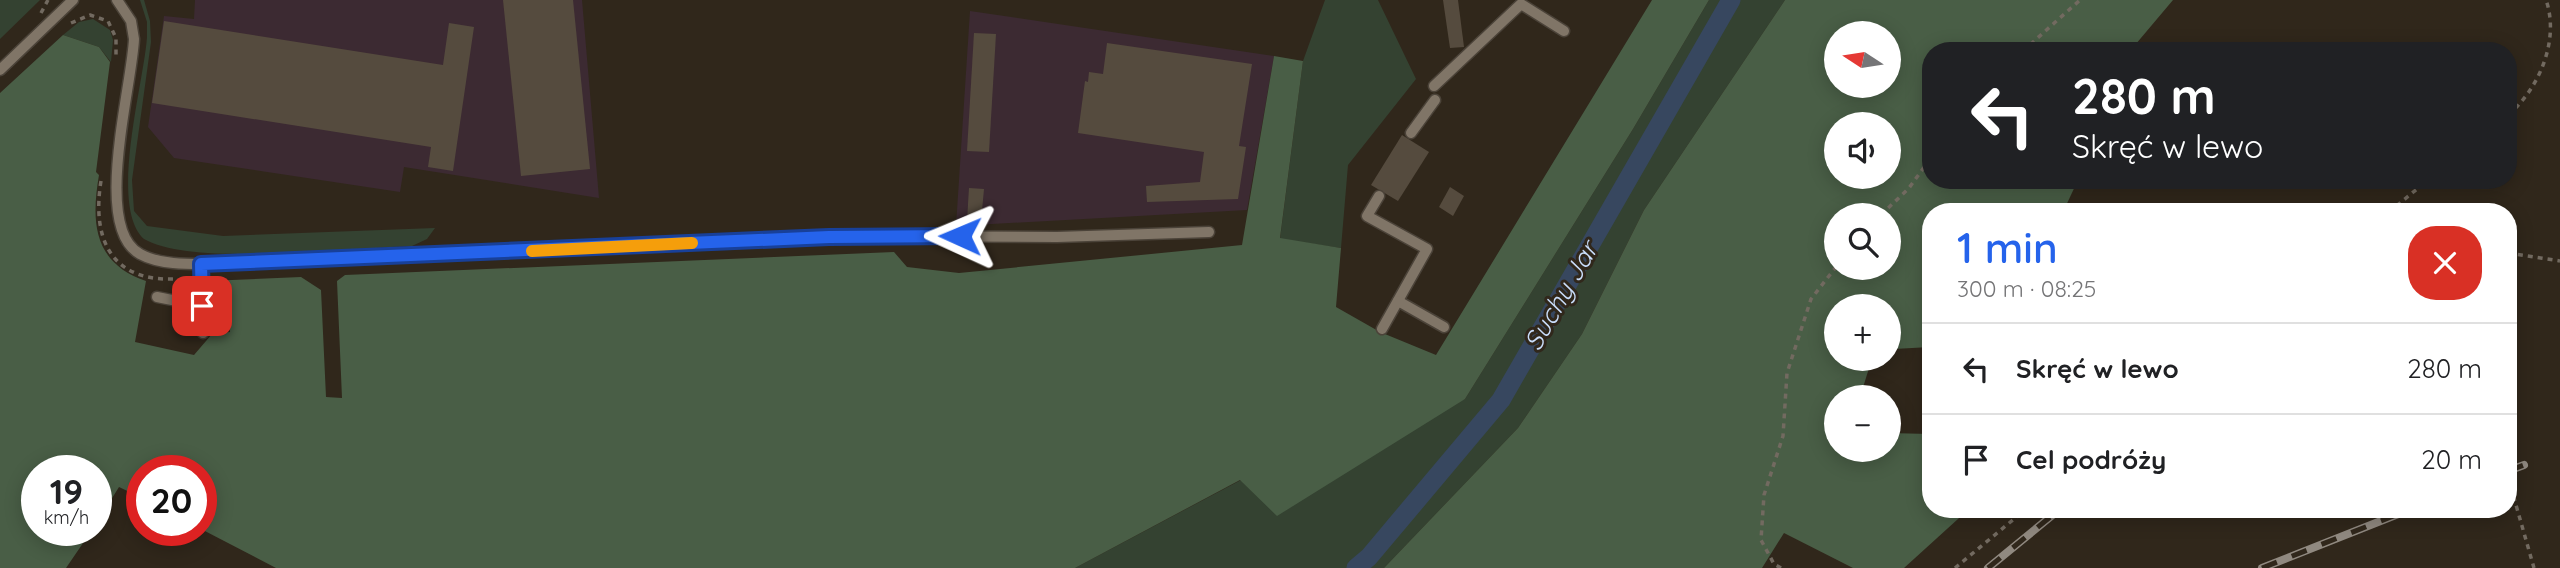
<!DOCTYPE html>
<html lang="pl">
<meta charset="utf-8">
<style>
body{margin:0;font-family:Quicksand,sans-serif;background:#f6f6f6;color:#202124;height:100vh;display:flex;flex-direction:column;font-size:26px;white-space:nowrap}
*{box-sizing:border-box;margin:0}
p{font-size:23px;color:#757577}
.icon{flex:none;width:38px;height:38px;fill:none;stroke:currentColor;stroke-width:2;stroke-linecap:round;stroke-linejoin:round}
.map{position:relative;flex:1;overflow:hidden}
.details{position:absolute;left:1922px;top:203px;width:595px;height:315px;display:flex;flex-direction:column;background:#fff;border-radius:28px;box-shadow:0 4px 18px #0003}
.details>*{flex:none}
.banner{position:absolute;left:1922px;top:42px;width:595px;height:147px;border-radius:28px;box-shadow:0 4px 18px #0003;background:#202124;color:#fff;overflow:hidden}
.needle{width:46px;rotate:282deg}
.buttons{position:absolute;left:1824px;top:21px;display:grid;gap:14px}
.buttons a{display:grid;place-items:center;width:77px;height:77px;border-radius:50%;background:#fff;box-shadow:0 4px 18px #0003;font-size:35px}
.speed{position:absolute;left:21px;top:455px;display:flex;gap:14px;font-size:35px;font-weight:700;text-align:center}
.speed>*{display:grid;place-content:center;width:91px;height:91px;border-radius:50%;background:#fff;box-shadow:0 4px 18px #0003;line-height:1}
.speed small{font-size:18px;font-weight:400}
.speed .limit{border:10px solid #d22;background:#fff;color:#111}
.pin{position:absolute;display:grid;place-items:center;width:60px;height:60px;color:#fff;margin:-30px;border-radius:14px;box-shadow:0 4px 10px #0006}
.me{position:absolute;width:77px;margin:-38px;rotate:271deg;stroke-linejoin:round;filter:drop-shadow(0 0 5px #0008)}
.turn{display:flex;align-items:center;gap:24px;height:147px;padding:0 35px;font-size:32px}
.turn .icon{width:91px;height:91px;stroke-width:2.5}
.turn b{display:block;font-size:49px;line-height:60px}
.round{display:grid;place-items:center;flex:none;width:74px;height:74px;border-radius:28px;background:#f6f6f6}
.summary{display:flex;align-items:center;justify-content:space-between;height:119px;padding:0 35px}
h1{font-size:42px;font-weight:600;line-height:52px;color:#2563eb}
ul{padding:0;list-style:none}
li{display:flex;align-items:center;gap:21px;height:91px;padding:0 35px;border-top:2px solid #e0e0e0}
li div{flex:1}
li b{display:block;font-size:26px}
li em{font-style:normal}
.map>svg:first-child{display:block}
</style>
<div class="map">
<svg width="2560" height="568" viewBox="0 0 2560 568">
<rect width="100%" height="100%" fill="#30271b"/>
<g fill="#3c2a32">
<path d="M195,0H582L599,198L404,167L400,192L174,158L148,127L164,16L194,19Z"/>
<path d="M970,11L1274,56L1247,210L956,226Z"/>
</g>
<g fill="#344231">
<path d="M0,0H40L0,39Z"/>
<path d="M140,0H144L150,21L151,42L132,180L134,211L147,226L223,236L435,228L427,239L412,246C351,248 193,267 144,239C108,206 144,83 147,37V22Z"/>
<path d="M1325,0H1378L1416,79L1348,165L1341,248L1280,239L1303,61Z"/>
<path d="M1709,0H1785L1644,210L1582,334L1518,428L1384,568H1075L1241,480L1465,399L1633,129Z"/>
<path d="M93,19L110,30L113,40L111,62L99,47L63,35L79,22Z"/>
</g>
<g fill="#495e46" fill-rule="evenodd">
<path d="M1652,0H1709L1633,129L1465,399L1277,516L1240,480L1075,568H276L201,529V471H142V498L119,487L96,524V471H37V530H92L66,568H0V93L63,35L99,47L110,62L96,172L99,175C91,222 93,263 146,281L135,342L194,355L212,334L230,332L229,308H215V318L208,304V281L301,277L321,290L326,397L342,398L337,281L345,275L894,252L907,267L959,273L1242,245L1274,56L1303,61L1280,238L1341,248L1336,307L1380,332L1436,355Z"/>
<path d="M1785,0H2173L2130,51H1930V180H2078L2063,212H1930V347L1894,349L1888,353V306H1836V359H1879L1870,365L1860,397H1836V450H1888V433L1930,434V509H1969L1904,568H1853L1784,533L1762,568H1384L1518,428L1582,334L1644,210ZM1836,33H1888V86H1836ZM1836,124H1888V177H1836ZM1836,215H1888V268H1836Z"/>
</g>
<g fill="none" stroke-linecap="round" stroke-linejoin="round">
<path stroke="#37475f" stroke-width="19" d="M1356,568L1369,557L1501,400L1731,0"/>
</g>
<g fill="#554b3e">
<path d="M503,0H573L590,169L521,176Z"/>
<path d="M1443,0H1458L1464,47L1450,48Z"/>
<path d="M164,21L443,65L449,23L474,27L453,171L428,167L431,147L152,103Z"/>
<path d="M974,33L996,34L989,152L967,151Z"/>
<path d="M1107,43L1252,64L1239,146L1246,147L1238,199L1147,202L1146,186L1200,182L1204,152L1078,133L1085,81L1088,82L1089,72L1103,74Z"/>
<path d="M1402,135L1429,152L1398,201L1371,185Z"/>
<path d="M1450,187L1464,196L1453,216L1439,207Z"/>
<path d="M969,188L984,189L981,222L967,221Z"/>
</g>
<g fill="none" stroke-linecap="round" stroke-linejoin="round">
<g stroke="#4b4339" stroke-width="13">
<g id="lane">
<path d="M117,0L131,21L134,39C132,87 92,228 140,254C162,266 194,264 219,264L862,236L1057,237L1209,232"/>
<path d="M0,70L73,0"/>
<path d="M1434,86L1521,4L1564,31"/>
<path d="M1411,133L1435,100"/>
<path d="M1379,196L1367,216L1427,249L1382,329"/>
<path d="M201,264L203,333"/>
<path d="M157,297L202,306"/>
<path d="M1398,301L1444,327"/>
</g>
</g>
<g stroke="#726a60" stroke-width="3.5" stroke-dasharray="5 5" stroke-linecap="butt">
<path d="M41,13L48,0"/>
<path d="M71,23L90,15L108,21L116,38V59"/>
<path d="M2023,51L2080,0"/>
<path d="M2508,115C2539,89 2560,40 2546,0"/>
<path d="M101,181C92,236 109,281 173,279"/>
<path d="M2389,212L2428,180"/>
<path d="M1881,215L1909,188L1930,159"/>
<path d="M2508,253L2560,261"/>
<path d="M2508,477L2534,568"/>
<path d="M1781,568L1774,564L1761,540L1764,495L1783,436L1787,373L1811,299L1836,267"/>
<path d="M1955,568L2026,509"/>
</g>
<use href="#lane" stroke="#807567" stroke-width="10"/>
<g stroke="#908980" stroke-width="8">
<g id="rail">
<path d="M2508,471L2524,465"/>
<path d="M1988,568L2060,509"/>
<path d="M2262,568L2411,509"/>
</g>
</g>
<use href="#rail" stroke="#30271b" stroke-width="5" stroke-dasharray="16" stroke-linecap="butt"/>
</g>
<g fill="none" stroke-linecap="round" stroke-linejoin="round">
<g stroke="#184099" stroke-width="18">
<path id="route" d="M202,306L201,264L829,237L960,236"/>
</g>
<use href="#route" stroke="#2563eb" stroke-width="12"/>
<path stroke="#f59e0b" stroke-width="12" d="M532,251L692,243"/>
</g>
<g text-anchor="middle" stroke-width="6" stroke-linejoin="round" paint-order="stroke">
<g font-size="26" font-style="italic" fill="#c9ddfa" stroke="#30271b">
<text transform="translate(1561 296) rotate(-60)" y="9">Suchy Jar</text>
</g>
</g>
</svg>
<div class="buttons">
<a><svg class="needle" viewBox="-14 -14 28 28"><path d="M0-13l5 13h-10z" fill="#e53935"/><path d="M0 13l5-13h-10z" fill="#757577"/></svg></a>
<a><svg class="icon" aria-label="sound" viewBox="0 0 24 24"><path d="M4 9h4l5-4v14l-5-4H4zM17 9q2 3 0 6"/></svg></a>
<a><svg class="icon" aria-label="search" viewBox="0 0 24 24"><circle cx="10" cy="10" r="6"/><path d="M15 15l6 6"/></svg></a>
<a>+</a>
<a>−</a>
</div>
<div class="speed"><div>19<small>km/h</small></div><div class="limit">20</div></div>
<div class="pin" style="left:202px;top:306px;background:#d93025"><svg class="icon" aria-label="arrive" viewBox="0 0 24 24"><path d="M6 21V4h12l-3 4 3 4H6"/></svg></div>
<svg class="me" style="left:960px;top:236px" viewBox="-20 -20 40 40"><path d="M0-17L14 15 0 8-14 15z" fill="#2563eb" stroke="#fff" stroke-width="4"/></svg>
<div class="banner">
<div class="turn"><svg class="icon" aria-label="left" viewBox="0 0 24 24"><path d="M17 20v-9H6M10 6l-5 5 5 5"/></svg><div><b>280 m</b>Skręć w lewo</div></div>
</div>
<section class="details">
<div class="summary"><div><h1>1 min</h1><p>300 m · 08:25</p></div><a class="round" style="background:#d93025;color:#fff"><svg class="icon" aria-label="close" viewBox="0 0 24 24"><path d="M6 6l12 12M18 6L6 18"/></svg></a></div>
<ul>
<li><svg class="icon" aria-label="left" viewBox="0 0 24 24"><path d="M17 20v-9H6M10 6l-5 5 5 5"/></svg><div><b>Skręć w lewo</b></div><em>280 m</em></li>
<li><svg class="icon" aria-label="arrive" viewBox="0 0 24 24"><path d="M6 21V4h12l-3 4 3 4H6"/></svg><div><b>Cel podróży</b></div><em>20 m</em></li>
</ul>
</section>
</div>
